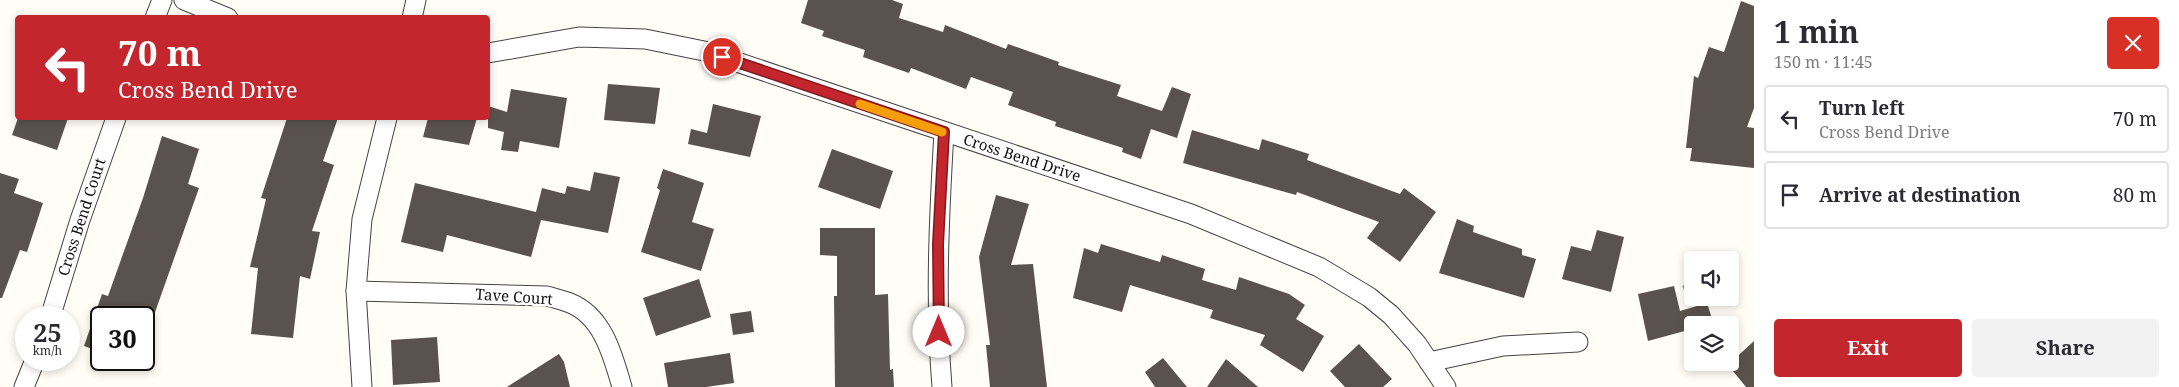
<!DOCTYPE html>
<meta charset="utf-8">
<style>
body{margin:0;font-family:"Noto Serif",serif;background:#f2f2f3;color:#2b2b33;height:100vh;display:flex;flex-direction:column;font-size:19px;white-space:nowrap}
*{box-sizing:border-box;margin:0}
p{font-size:16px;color:#7c7c81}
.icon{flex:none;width:28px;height:28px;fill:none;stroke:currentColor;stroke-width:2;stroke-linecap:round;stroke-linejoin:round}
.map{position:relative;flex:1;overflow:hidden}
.side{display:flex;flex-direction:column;background:#fff;width:425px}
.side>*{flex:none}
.top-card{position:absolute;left:15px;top:15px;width:475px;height:105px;border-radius:5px;box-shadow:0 2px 8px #0003;background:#c4262e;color:#fff;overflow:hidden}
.tools{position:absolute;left:1684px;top:251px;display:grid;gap:10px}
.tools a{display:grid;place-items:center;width:55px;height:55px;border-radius:5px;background:#fff;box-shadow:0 2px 8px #0003;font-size:25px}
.speed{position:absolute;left:15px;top:306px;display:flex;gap:10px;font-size:25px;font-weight:700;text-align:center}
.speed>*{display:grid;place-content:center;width:65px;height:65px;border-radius:50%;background:#fff;box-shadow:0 2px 8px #0003;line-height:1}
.speed small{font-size:12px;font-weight:400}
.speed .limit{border:2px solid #111;border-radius:8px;background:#fff;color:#111}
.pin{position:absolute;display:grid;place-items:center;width:42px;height:42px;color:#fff;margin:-21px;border:2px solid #fff;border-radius:50%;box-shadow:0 1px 5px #0007}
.me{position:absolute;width:55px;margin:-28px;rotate:0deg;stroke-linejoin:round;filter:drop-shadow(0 0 4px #0008)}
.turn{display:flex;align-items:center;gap:18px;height:105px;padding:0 20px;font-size:22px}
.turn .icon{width:65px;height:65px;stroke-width:2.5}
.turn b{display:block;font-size:35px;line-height:42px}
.round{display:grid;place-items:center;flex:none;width:52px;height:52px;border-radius:5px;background:#f2f2f3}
.headline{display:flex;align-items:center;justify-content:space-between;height:85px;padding:0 20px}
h1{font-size:30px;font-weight:700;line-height:38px}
.button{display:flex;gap:10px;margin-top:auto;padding:10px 20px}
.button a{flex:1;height:58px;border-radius:5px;background:#c4262e;color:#fff;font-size:20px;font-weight:700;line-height:58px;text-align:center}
.button a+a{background:#f2f2f3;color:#2b2b33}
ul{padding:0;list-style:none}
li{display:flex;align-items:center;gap:15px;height:68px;margin:0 10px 8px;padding:0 10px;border:2px solid #e1e1e2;border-radius:5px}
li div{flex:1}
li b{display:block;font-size:19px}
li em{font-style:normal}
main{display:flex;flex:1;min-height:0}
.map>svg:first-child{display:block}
</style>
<main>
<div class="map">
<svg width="1754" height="387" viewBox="0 0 1754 387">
<rect width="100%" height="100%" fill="#fffdf5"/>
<path fill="#b9e0f7" stroke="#3f96cf" d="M1691,280H1692V297L1686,294L1683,286Z"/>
<g fill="#5a524d">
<path d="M808,0H892L903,4L899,18L943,32L945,25L1006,49L1008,44L1059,62L1058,65L1121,85L1117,96L1162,111L1172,87L1191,94L1177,138L1151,129L1141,159L1122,152L1123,148L1055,126L1056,122L1008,105L1013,92L971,77L966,89L911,68L909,73L863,57L865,50L822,36L824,31L801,23Z"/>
<path d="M1741,1L1754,6V108L1747,127L1754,128V168L1690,161L1692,148H1686L1694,76L1698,78L1709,47L1724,52Z"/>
<path d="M608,84L660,88L655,124L604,120Z"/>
<path d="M511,89L567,98L559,148L520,141L518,152L501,150L504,132L488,128V106L507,112Z"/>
<path d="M713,104L761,116L750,157L688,144L691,129L707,133Z"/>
<path d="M18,118H68L57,150L12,135Z"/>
<path d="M287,118H338L323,161L334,165L312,231L320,232L310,279L300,276L293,338L251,334L258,268L250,267L266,199L261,198Z"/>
<path d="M428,118H477L469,145L423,137Z"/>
<path d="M1192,130L1259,150L1262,139L1309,154L1307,160L1400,194L1404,188L1436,212L1400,262L1367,238L1379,222L1297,192L1296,195L1183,163Z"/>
<path d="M162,136L199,149L188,184L199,188L153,318H101V352L84,346L102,294L108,296L143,198Z"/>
<path d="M832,149L893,171L880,209L818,187Z"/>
<path d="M663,169L704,183L692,222L714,229L701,271L641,252L660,190L657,188Z"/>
<path d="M594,172L620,177L608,233L541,220L531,257L447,235L443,252L401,242L415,183L536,212L542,188L565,194L567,186L590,191Z"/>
<path d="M0,173L19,179L14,193L43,203L27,252L20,250L2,298H0Z"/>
<path d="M996,195L1029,204L1011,265L1033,264L1047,387H990L986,345H990L979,257Z"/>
<path d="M1457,219L1474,226L1473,232L1522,249V255L1536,259L1524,298L1439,273Z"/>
<path d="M820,228H875V295L888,294L890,370L893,369L894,387H835L834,296H837V256L820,255Z"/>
<path d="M1597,230L1624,237L1611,292L1562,279L1571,246L1591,251Z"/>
<path d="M1101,244L1160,262L1162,255L1205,269L1202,280L1236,290L1239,277L1289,294L1305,305L1296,319L1324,336L1303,372L1260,345L1265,335L1210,318L1213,310L1130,285L1122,312L1073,298L1084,248L1098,253Z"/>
<path d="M699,279L711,317L656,336L643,298Z"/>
<path d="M1674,286L1680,311L1707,303L1714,325H1692V329L1648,341L1638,294Z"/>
<path d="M751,311L754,332L733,335L730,314Z"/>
<path d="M437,337L440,382L393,385L391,340Z"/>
<path d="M1754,341V387H1746L1728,365Z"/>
<path d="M1359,344L1392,379L1383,387H1345L1330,371Z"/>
<path d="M730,353L734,383L706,387H668L664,363Z"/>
<path d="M559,354L564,362L570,387H507Z"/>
<path d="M1163,358L1187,387H1155L1145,372Z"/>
<path d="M1226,359L1258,387H1207Z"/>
</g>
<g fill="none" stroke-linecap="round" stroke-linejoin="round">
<g stroke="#444" stroke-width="21">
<g id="street">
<path d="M184,0L228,18"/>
<path d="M155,18L162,0"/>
<path d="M412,18L416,0"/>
<path d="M488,53L579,37L645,39L704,51L1191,214L1319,267L1369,297L1391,315L1417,344L1446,387"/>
<path d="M356,291L547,296C554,298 563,300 570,303C603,316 613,356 622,387"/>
<path d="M50,318L80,220L116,118"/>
<path d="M1429,362L1503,346L1578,342"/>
<path d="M24,387L35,360"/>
<path d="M362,387L356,291L362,219L387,118"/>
<path d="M942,387C935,302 939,217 944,132"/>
</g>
</g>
<use href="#street" stroke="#fff" stroke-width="19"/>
</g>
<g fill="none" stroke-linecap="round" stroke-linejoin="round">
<g stroke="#7f191e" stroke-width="12">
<path id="route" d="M722,57L944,132L938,244L939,332"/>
</g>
<use href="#route" stroke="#c4262e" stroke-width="9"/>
<path stroke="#f59e0b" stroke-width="9" d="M860,104L942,132"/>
</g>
<g text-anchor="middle" stroke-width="5" stroke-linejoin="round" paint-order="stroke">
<g font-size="15" fill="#111" stroke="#fff">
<text transform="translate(1022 158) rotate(18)" y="5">Cross Bend Drive</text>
<text transform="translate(82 217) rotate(-72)" y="5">Cross Bend Court</text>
<text transform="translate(514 297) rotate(4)" y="5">Tave Court</text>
</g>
</g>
</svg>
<div class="tools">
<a><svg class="icon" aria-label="sound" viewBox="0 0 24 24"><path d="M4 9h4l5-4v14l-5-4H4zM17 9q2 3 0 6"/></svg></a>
<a><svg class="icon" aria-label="layers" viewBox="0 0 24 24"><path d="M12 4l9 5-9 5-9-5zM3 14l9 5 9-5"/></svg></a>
</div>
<div class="speed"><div>25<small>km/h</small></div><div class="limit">30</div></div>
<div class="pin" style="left:722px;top:57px;background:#d93025"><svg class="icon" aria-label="arrive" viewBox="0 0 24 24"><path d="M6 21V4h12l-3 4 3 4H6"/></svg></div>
<svg class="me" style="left:939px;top:332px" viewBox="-20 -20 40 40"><circle r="19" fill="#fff"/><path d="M0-13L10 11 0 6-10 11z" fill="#c4262e"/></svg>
<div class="top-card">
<div class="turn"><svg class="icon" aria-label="left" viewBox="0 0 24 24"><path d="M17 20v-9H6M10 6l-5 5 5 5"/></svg><div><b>70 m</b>Cross Bend Drive</div></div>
</div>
</div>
<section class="side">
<div class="headline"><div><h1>1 min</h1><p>150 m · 11:45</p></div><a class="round" style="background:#d93025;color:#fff"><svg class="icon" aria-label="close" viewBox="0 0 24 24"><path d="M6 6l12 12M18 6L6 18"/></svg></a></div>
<ul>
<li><svg class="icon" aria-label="left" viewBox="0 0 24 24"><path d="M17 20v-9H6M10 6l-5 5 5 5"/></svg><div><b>Turn left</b><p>Cross Bend Drive</p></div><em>70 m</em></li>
<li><svg class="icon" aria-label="arrive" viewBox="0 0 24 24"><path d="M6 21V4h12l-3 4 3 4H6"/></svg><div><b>Arrive at destination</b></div><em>80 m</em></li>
</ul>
<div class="button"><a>Exit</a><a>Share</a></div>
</section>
</main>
